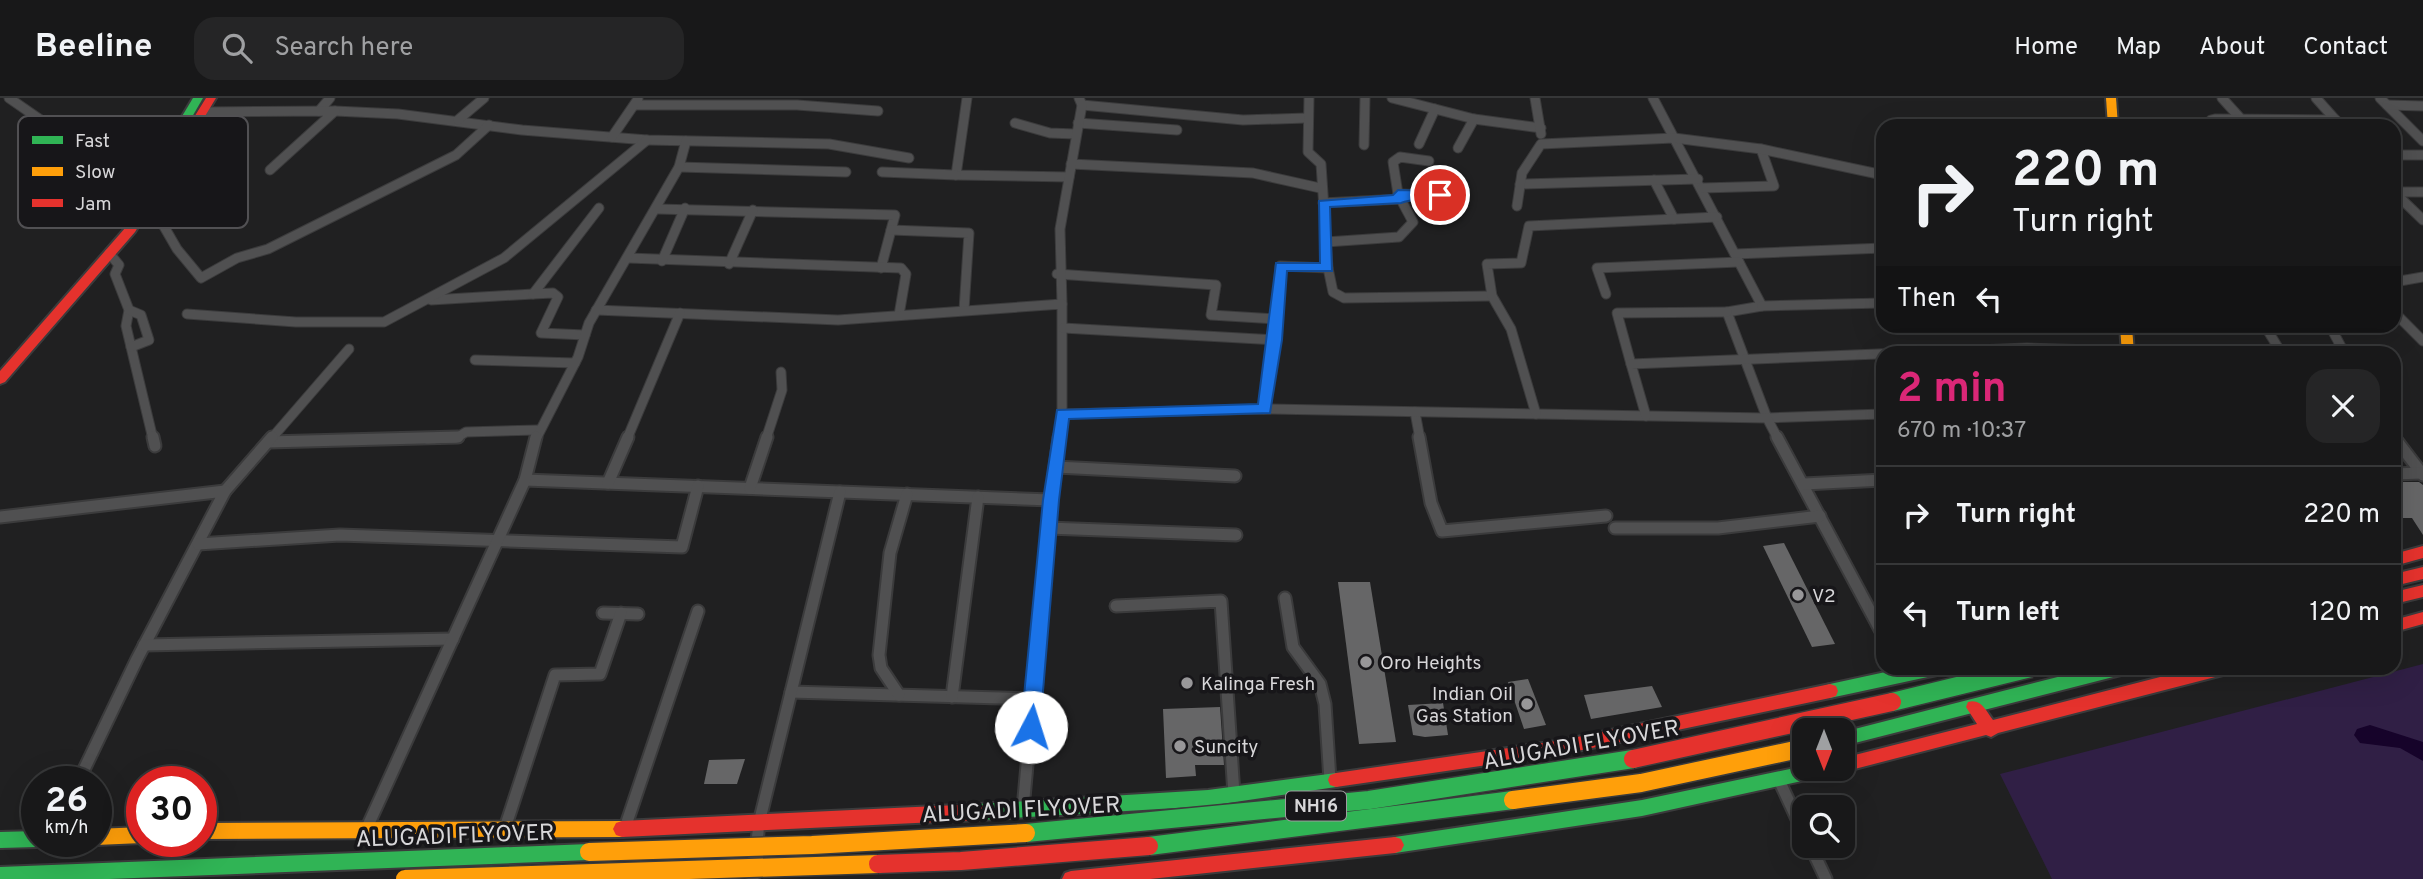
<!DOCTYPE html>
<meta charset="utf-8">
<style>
body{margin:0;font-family:Overpass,sans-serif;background:#252526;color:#f1f3f6;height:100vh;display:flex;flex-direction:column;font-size:26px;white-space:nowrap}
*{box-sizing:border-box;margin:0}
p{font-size:23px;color:#9fa0a2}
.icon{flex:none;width:38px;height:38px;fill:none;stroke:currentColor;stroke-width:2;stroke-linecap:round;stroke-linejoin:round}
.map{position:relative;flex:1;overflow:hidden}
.details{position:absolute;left:1876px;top:248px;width:525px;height:329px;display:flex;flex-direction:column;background:#181819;border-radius:21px;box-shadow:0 7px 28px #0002,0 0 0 2px #363738}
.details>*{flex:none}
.banner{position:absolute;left:1876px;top:21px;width:525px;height:214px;border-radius:21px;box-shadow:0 7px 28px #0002,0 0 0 2px #363738;background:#181819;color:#f1f3f6;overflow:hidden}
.needle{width:46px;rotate:180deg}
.fabs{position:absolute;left:1792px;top:620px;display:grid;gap:14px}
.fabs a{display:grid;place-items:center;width:63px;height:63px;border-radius:14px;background:#181819;box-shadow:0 7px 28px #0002,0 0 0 2px #363738;font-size:35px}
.speed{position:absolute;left:21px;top:668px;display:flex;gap:14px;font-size:35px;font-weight:700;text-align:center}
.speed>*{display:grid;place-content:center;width:91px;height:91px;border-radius:50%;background:#181819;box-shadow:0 7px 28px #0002,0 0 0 2px #363738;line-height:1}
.speed small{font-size:18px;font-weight:400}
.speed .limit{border:10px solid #d22;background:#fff;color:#111}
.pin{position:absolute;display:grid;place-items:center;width:60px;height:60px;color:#fff;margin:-30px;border:4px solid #fff;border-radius:50%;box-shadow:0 2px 7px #0007}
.me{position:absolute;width:77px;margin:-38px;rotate:5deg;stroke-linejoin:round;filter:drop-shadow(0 0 5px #0008)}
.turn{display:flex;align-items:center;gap:24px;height:147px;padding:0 21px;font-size:32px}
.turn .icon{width:91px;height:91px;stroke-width:2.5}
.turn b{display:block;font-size:49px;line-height:60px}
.then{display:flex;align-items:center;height:66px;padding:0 21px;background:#0003;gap:14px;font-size:26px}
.round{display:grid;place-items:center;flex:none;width:74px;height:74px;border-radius:21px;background:#252526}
.summary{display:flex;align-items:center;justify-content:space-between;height:119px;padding:0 21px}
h1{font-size:42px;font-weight:700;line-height:52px;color:#db2777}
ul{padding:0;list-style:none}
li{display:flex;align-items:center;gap:21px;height:98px;padding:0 21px;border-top:2px solid #363738}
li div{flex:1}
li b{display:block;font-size:26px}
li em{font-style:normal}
header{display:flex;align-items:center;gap:42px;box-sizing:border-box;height:98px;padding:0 35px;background:#181819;border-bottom:2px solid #363738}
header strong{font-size:33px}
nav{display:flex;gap:38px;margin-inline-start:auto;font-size:24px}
.search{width:490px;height:63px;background:#252526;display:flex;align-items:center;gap:18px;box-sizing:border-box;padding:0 24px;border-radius:21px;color:#9fa0a2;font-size:26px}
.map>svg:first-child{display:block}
</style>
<header>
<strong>Beeline</strong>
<div class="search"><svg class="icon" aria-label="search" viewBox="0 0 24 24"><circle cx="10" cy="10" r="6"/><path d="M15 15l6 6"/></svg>Search here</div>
<nav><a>Home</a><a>Map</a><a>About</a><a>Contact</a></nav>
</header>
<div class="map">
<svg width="2423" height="781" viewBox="0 0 2423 781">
<rect width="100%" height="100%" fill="#202021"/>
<path fill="#301f45" d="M2423,566V781H2052L2000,676Z"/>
<path fill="#16032a" d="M2370,627L2423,644V663L2400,650L2360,645L2354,637L2357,631Z"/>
<g fill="#666667">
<path d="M2394,384H2419L2423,387V437L2412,420H2394Z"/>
<path d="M1784,445L1835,546L1812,549L1763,448Z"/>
<path d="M1338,484H1370L1396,644L1359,646Z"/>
<path d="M1528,581L1546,627L1524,631L1508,584Z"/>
<path d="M1652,588L1662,609L1591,621L1584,597Z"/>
<path d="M1443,605L1448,637L1425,639L1413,637L1408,607Z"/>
<path d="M1220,609L1224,667H1195L1196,678L1166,680L1163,611Z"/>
<path d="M745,661L737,686H704L709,662Z"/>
</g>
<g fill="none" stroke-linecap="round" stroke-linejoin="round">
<g stroke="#3b3b3c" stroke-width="11">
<g id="street-far1">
<path d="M9,0L61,36L75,41L173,40"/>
<path d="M967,0L956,77L1069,79"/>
<path d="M1392,0L1474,21L1541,30"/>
<path d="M1535,0L1541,36"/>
<path d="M1653,0L1762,208L1727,214L1767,320L1883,316"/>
<path d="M2222,0L2241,21"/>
<path d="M2316,0L2341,28"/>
<path d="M2380,0L2423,43"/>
<path d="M635,7H797L878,13"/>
<path d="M1082,7L1243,22L1307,20"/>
<path d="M2387,7L2423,8"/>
<path d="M319,13L330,0"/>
<path d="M335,13L398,16L522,32L647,42L829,46L909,60"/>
<path d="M203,14L335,13L270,72"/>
<path d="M458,22L484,0"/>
<path d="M1015,25L1050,35L1075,36"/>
<path d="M1078,25L1177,32"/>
<path d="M2212,28L2211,22L2215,21L2336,22"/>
<path d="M612,39L638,1"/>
<path d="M1419,46L1435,11"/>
<path d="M1364,47L1365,0"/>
<path d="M1458,50L1474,21"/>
<path d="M2394,57H2423"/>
<path d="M1071,66L1253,75L1320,90"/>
<path d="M679,69L846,74"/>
<path d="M882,74L956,77"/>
<path d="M1654,82L1674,121"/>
<path d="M1520,86L1698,81"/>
<path d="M1702,90L1774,88L1761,51"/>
<path d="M2394,94L2423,122"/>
<path d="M2394,94H2423"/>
<path d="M1398,96L1440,97"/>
<path d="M1323,105L1401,101"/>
<path d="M1517,108L1522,75L1541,46L1674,40L1761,51L1883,77"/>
<path d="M657,111L895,117L881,170"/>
<path d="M155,113L177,151L201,180L237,160L268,151L456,57L489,27"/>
<path d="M127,122L190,96L234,98"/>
<path d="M891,132L969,135L964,212"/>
<path d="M1326,144L1399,139L1413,124L1398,96L1393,64L1400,59L1429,63"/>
<path d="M109,155L119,167L115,176L129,212L126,228L153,341"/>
<path d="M1735,156L1883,150"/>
<path d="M628,160L901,170L906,176L899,217"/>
<path d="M662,163L685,110"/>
<path d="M729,166L753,112"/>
<path d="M1328,170L1333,194L1344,200L1492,198"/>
<path d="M1057,176L1216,187L1211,217L1277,221"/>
<path d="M2394,184L2423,179"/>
<path d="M1606,196L1597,170L1739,164"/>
<path d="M431,202L533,196"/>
<path d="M1062,206L1060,131L1082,7L1079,0"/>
<path d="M1762,208L1883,205"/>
<path d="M129,212L141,217L149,242L131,249"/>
<path d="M596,212L838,222L1062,206V316L1059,341"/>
<path d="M2394,214L2423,243"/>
<path d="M187,216L296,224H384L504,160L647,42"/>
<path d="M2265,228L2282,256"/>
<path d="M2330,228L2345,256"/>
<path d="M1063,230L1275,242L1264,311"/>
<path d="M585,237L541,235L558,199L553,195L533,196L599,110"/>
<path d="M1275,242L1280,168L1328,170L1321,66L1308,54L1309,0"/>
<path d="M475,262L575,265"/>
<path d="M1631,266L1617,215L1727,214"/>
<path d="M1415,314L1420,341"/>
<path d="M1062,316L1264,311L1767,320L1778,341"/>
<path d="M1536,316L1511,231L1492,198L1487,166L1521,165L1529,128L1717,119"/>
<path d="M1646,318L1631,266L2027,250L2238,256"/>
<path d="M271,341L349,251"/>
<path d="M427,341L456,340L466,334L538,332"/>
<path d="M536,341L578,259L589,225L679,69L686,43"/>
<path d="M627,341L680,215"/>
<path d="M766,341L782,292L781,274"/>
</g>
</g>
<g stroke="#3b3b3c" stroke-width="15">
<g id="street">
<path d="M153,339L155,348"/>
<path d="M1419,339L1431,405L1442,433L1606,418"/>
<path d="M1777,339L1883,537"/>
<path d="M2394,339L2423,377"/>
<path d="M268,344L458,339"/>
<path d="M1056,369L1235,378"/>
<path d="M2394,376L2421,375"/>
<path d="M525,382L1051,402L1059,339"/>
<path d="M608,385L628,339"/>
<path d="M1804,386L1883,382"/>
<path d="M750,390L767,339"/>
<path d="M225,393L272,339"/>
<path d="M0,419L225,393L137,561L78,684"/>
<path d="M1048,430L1236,437"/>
<path d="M1615,430H1718L1820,418"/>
<path d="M198,446L340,437L682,449L698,388"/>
<path d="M1285,500L1293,549L1320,586L1325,606L1330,682"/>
<path d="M1116,508L1221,503L1234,696"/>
<path d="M603,515L638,516"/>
<path d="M144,547L453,541"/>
<path d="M791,594L1033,601"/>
<path d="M899,597L881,570L879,557L890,455L907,396"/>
<path d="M952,599L978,399"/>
<path d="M1779,682L1804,736"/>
<path d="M1023,711L1051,402"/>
<path d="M625,730L698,513"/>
<path d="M504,733L555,577L600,576L621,515"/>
<path d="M365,734L525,382L536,339"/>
<path d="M1810,747L1826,781"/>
<path d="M753,781L759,725L840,394"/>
</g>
</g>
<g stroke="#3b3b3c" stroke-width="4">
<g id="fast">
<path d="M193,0H203L148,95L142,98L138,97L136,95Z"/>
<path d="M1904,570H1945L1943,575L1937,577L1830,600L1824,598L1822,593L1824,588L1830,586Z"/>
<path d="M2093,570H2129L2127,575L2121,577L1843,648V634Z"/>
<path d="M1804,668V670H1837L1835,675L1829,677L1642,718L1395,755L1389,753L1386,747L1389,741L1395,739L1642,702Z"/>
<path d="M1336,675L1342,677L1344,682L1342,687L1336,689L1208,708L979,722L973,719L971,714L973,709L979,706L1208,692Z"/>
<path d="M37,733V744H44L43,747L37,749L0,750V734Z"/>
<path d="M589,746L595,748L598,754L595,760L589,762L109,781H0V769Z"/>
</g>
</g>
<g stroke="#3b3b3c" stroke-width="4">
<g id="slow">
<path d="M2106,0H2116L2118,28H2108Z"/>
<path d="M2120,228H2132L2134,256H2122Z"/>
<path d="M622,723L628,725L631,731L628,737L622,739L201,741V725Z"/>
<path d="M142,729V744H145L142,745L96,747L90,744H96V731Z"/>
</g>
</g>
<g stroke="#3b3b3c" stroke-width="4">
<g id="jam">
<path d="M206,0H216L135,134L5,284L0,286V273L126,129Z"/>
<path d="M2423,448V460L2394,468V456Z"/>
<path d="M2423,469V481L2394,488V476Z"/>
<path d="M2423,487V499L2394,506V494Z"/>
<path d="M2423,514V526L2394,534V522Z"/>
<path d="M2195,570H2231L2229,575L2223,577L1998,635L1991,639L1986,637L1843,674L1836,670H1843V660L1977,626L1966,609L1968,604C1981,600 1986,613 1993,622Z"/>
<path d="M1830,586L1836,588L1838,593L1836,598L1830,600L1563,656L1336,689L1330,687L1328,682L1330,677L1336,675L1563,642Z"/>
<path d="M979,706L985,709L987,714L985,719L979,722L622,739L616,737L613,731L616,725L622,723Z"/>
<path d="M1395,739L1401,741L1404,747L1401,753L1395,755L1150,781H1062L1065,775L1071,773Z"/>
</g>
</g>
<use href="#street-far1" stroke="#505051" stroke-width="9"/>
<use href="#street" stroke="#505051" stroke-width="11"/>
<use href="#fast" fill="#30b455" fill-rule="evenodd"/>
<use href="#slow" fill="#ff9f0a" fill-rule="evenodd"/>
<use href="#jam" fill="#e5322d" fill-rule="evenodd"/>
<g stroke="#3b3b3c" stroke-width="21" stroke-linecap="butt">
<g id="fast-bridge">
<path d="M1892,604L2031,570"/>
<path d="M1026,735L1369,702L1633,661"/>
<path d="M1149,748L1513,702"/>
</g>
</g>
<g stroke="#3b3b3c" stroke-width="21" stroke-linecap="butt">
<g id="slow-bridge">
<path d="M1513,702L1641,685L1804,650"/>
<path d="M589,754L812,747L1026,735"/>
<path d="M405,781L878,766"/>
</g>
</g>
<g stroke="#3b3b3c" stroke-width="21" stroke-linecap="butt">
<g id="jam-bridge">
<path d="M1633,661L1892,604"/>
<path d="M878,766L961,763L1149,748"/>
</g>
</g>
<use href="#fast-bridge" stroke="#30b455" stroke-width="18"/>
<use href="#slow-bridge" stroke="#ff9f0a" stroke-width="18"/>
<use href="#jam-bridge" stroke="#e5322d" stroke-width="18"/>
</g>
<path fill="#1a73e8" stroke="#114b97" stroke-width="2" d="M1398,92L1440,93L1447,97C1436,105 1414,99 1401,105L1330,109L1332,173H1287L1282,242L1270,315L1069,321L1059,402L1040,629L1037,634H1024L1021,629L1043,402L1057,312L1258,306L1276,165H1320L1319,103L1393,97Z"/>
<g fill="#989799" stroke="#171619" stroke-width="2.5">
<circle cx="1798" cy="497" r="7"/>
<circle cx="1366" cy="564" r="7"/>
<circle cx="1187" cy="585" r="7"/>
<circle cx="1527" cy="606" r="7"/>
<circle cx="1180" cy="648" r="7"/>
</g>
<g text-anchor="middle" stroke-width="7" stroke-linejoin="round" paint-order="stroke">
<rect fill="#171619" stroke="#9e9d9f" stroke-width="2" x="1286" y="693.5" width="60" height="29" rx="5"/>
<g font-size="18" font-weight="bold" fill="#d8d7d9">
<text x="1316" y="714">NH16</text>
</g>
<g font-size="19" fill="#d8d7d9" stroke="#171619" text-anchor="start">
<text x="1812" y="504">V2</text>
<text x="1380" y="571">Oro Heights</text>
<text x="1201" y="592">Kalinga Fresh</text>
<text x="1513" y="602" text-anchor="end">Indian Oil<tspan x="1513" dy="22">Gas Station</tspan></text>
<text x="1194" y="655">Suncity</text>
</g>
<g font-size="23" fill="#d8d7d9" stroke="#171619">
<text transform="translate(1581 646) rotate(-10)" y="8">ALUGADI FLYOVER</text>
<text transform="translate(1021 711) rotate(-3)" y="8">ALUGADI FLYOVER</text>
<text transform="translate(455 737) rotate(-2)" y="8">ALUGADI FLYOVER</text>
</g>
</g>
<rect x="18" y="18" width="230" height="112" rx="10" fill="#171619" stroke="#515053" stroke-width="2"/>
<rect x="32" y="38" width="31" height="8" fill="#30b455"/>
<rect x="32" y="69" width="31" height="9" fill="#ff9f0a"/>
<rect x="32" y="101" width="31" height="8" fill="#e5322d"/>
<g font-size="19" fill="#d8d7d9">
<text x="75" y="49">Fast</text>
<text x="75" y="80">Slow</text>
<text x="75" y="112">Jam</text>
</g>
</svg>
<div class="fabs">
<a><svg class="needle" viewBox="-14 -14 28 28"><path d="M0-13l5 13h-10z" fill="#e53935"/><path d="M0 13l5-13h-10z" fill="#9fa0a2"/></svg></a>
<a><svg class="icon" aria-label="search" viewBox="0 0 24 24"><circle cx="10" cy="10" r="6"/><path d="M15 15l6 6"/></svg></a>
</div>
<div class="speed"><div>26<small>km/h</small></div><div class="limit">30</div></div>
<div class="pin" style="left:1440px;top:97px;background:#d93025"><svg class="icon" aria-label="arrive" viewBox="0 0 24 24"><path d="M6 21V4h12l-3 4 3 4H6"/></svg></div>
<svg class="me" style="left:1031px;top:629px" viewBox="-20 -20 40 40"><circle r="19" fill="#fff"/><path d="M0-13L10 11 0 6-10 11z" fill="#1a73e8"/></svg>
<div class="banner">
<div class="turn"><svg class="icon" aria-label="right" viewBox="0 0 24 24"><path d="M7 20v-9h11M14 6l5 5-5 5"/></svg><div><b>220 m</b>Turn right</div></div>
<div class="then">Then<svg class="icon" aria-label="left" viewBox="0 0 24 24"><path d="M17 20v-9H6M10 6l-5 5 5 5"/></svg></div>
</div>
<section class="details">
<div class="summary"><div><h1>2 min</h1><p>670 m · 10:37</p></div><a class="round"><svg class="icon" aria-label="close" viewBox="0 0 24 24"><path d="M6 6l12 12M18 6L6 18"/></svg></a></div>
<ul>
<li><svg class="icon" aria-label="right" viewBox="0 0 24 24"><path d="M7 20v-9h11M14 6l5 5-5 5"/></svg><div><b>Turn right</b></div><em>220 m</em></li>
<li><svg class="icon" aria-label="left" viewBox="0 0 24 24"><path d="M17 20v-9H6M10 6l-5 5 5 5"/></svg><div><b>Turn left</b></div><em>120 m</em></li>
</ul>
</section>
</div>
